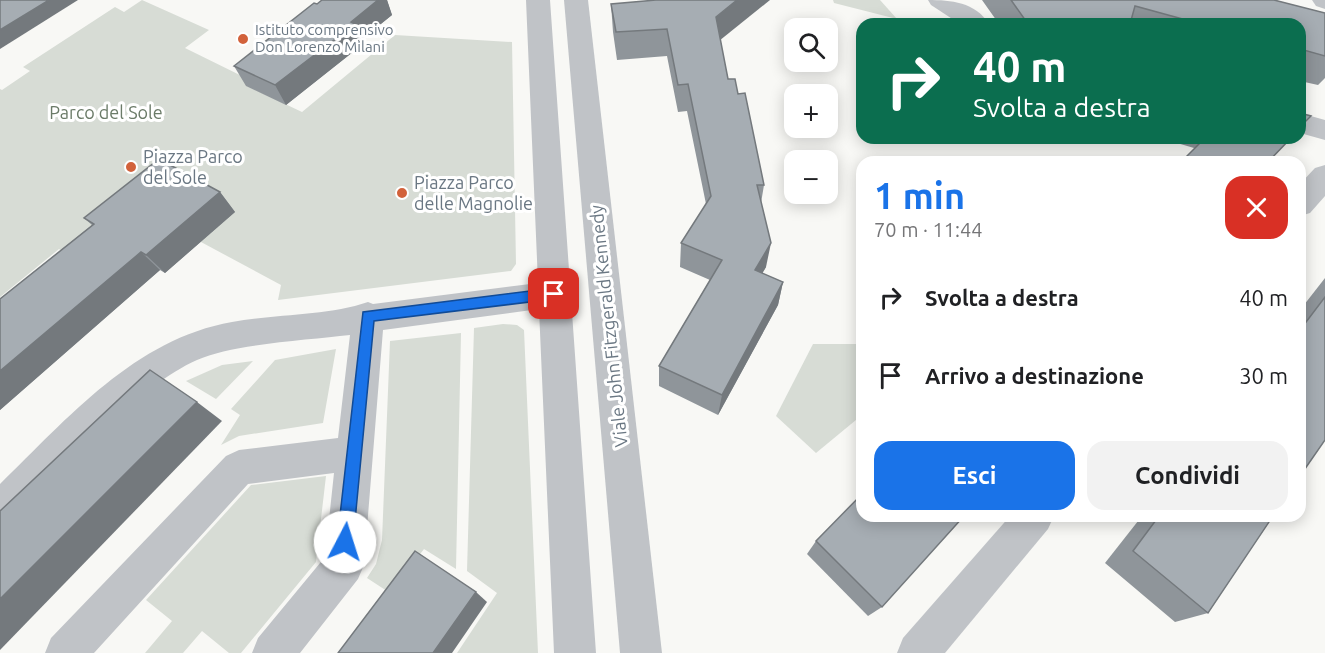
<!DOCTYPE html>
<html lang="it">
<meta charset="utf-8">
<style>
body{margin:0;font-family:Ubuntu,sans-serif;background:#f2f2f2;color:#202124;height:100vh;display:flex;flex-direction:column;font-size:22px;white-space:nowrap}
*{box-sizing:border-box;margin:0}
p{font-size:20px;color:#757577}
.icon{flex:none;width:33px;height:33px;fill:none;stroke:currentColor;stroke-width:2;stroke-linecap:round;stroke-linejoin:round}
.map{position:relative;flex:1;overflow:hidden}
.panel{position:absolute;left:856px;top:156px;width:450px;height:366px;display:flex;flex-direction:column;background:#fff;border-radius:18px;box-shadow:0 3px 15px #0003}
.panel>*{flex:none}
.top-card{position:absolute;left:856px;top:18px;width:450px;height:126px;border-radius:18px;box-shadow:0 3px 15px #0003;background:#0b6e4f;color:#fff;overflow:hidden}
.controls{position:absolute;left:784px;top:18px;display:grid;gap:12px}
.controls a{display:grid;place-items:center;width:54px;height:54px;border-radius:12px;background:#fff;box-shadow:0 3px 15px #0003;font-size:30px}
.pin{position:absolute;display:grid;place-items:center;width:51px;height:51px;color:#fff;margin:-26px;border-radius:12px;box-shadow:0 3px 9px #0006}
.me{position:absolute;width:66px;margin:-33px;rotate:5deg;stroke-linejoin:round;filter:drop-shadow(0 0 4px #0008)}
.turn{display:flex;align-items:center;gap:21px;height:126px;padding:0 18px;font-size:27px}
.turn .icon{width:78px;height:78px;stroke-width:2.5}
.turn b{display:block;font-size:42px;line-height:51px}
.round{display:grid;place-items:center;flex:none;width:63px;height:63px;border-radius:18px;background:#f2f2f2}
.headline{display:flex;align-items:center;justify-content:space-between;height:102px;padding:0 18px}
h1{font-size:36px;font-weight:700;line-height:45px;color:#1a73e8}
.cta{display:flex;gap:12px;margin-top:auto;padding:12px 18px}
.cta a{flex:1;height:69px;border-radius:18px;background:#1a73e8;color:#fff;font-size:24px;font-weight:700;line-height:69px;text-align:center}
.cta a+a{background:#f2f2f2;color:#202124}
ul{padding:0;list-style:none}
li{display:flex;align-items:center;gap:18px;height:78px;padding:0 18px}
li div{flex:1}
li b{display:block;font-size:22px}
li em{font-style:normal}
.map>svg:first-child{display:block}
</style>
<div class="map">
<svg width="1325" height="653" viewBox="0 0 1325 653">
<rect width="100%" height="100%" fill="#f8f8f5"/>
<g fill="#d7dcd5">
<path d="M142,0L209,30L185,48L252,81L247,86L302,112L395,35L512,42L516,264L511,271L278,300L281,285L201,242L65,253L59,249L0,297V89L2,90L30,71L23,67L115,7L124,12Z"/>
<path d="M833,0H880L897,19L834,3Z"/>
<path d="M503,324L517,325L524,330L538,653H457L497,593L467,571L474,328Z"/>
<path d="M461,333L456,569L424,549L390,593L367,578L376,564L382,540L390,341Z"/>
<path d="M813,344H862V415L816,453L776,416Z"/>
<path d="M336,349L323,423L239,436L221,445L240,415L231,409L275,360Z"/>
<path d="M253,361L216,399L186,381L222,365Z"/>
<path d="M326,476L316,562L241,653H229L202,631L183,653H145L172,621L146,600L251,485Z"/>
</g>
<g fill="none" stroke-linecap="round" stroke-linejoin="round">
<g fill="#c0c3c7" fill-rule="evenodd">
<path d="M526,0H550L596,653H554L539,309L383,330L364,565L358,579L300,653H252L258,638L325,557L334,473L248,484L94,653H45L51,638L226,456L239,450L338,438L350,335C308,340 233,344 197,360C134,388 62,474 13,523L0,529V484C68,418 135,339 232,322C275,314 327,316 368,302L373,304L538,283Z"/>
<path d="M564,0H588L662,653H620Z"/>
<path d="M928,0C951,0 975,2 989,24H960L931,5Z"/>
<path d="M1312,0H1325V9L1316,6Z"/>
<path d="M1300,113L1325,120V140L1300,133Z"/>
<path d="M1325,165V196L1310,213L1300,216V184L1315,168Z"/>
<path d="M1010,516H1054L1048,529L945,653H897L903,638Z"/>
</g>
</g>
<g fill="#8f959a">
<path d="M322,0H387L392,15L361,40L363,44L286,105L246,86L234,66Z"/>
<path d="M982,0H1274L1325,13V78L1318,85L1300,81V24H999Z"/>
<path d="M611,4L720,39L728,79L738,94L764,185L761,203L766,267L762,273L783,282L778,305L718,415L659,386V366L710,280L680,267L681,243L706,204L687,111L678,112L667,56L617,60L613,32Z"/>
<path d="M1160,138H1291L1194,148Z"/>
<path d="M220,192L235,212L165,273L160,270L0,410V299L92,225L84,218Z"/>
<path d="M1325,278V440L1300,476V310Z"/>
<path d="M1142,516H1273L1208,613L1175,622L1105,563Z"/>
<path d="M816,541L882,607L868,616L807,554Z"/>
</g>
<g fill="#74797d">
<path d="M49,0H78L0,49V30Z"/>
<path d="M378,0H387L392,15L361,40L363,44L286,105L275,85Z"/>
<path d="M737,0H770L714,45L716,17Z"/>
<path d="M220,192L235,212L165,273L146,255Z"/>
<path d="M771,243L766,267L751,293L755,270Z"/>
<path d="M141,252L160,270L0,410V371Z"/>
<path d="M783,282L778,305L718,415L722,395Z"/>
<path d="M197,402L222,421L0,650V599Z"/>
<path d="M476,592L487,602L452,653H433Z"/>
</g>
<g fill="#a6adb3" stroke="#74797d" stroke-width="1.5">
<path d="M0,0H49L0,30Z"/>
<path d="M322,0H378L351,22L355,24L275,85L234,66L314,3L317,4Z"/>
<path d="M656,0H737L716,17L728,79H735L738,94L745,93L764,185H757L771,243L755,270L783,282L722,395L659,366L722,260L681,243L711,196L688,84L678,85L667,29L616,32L611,4Z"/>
<path d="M1011,0H1274L1325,13V56L1300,49V24H1189L1190,21L1135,6L1130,24H1028Z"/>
<path d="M979,21L988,24H978Z"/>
<path d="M1300,113L1311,116L1300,127Z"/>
<path d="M1205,138H1291L1268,162H1181Z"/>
<path d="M159,159L220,192L146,255L141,252L0,371V299L94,224L84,218Z"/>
<path d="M1325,297V440L1300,476V330Z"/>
<path d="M150,370L197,402L0,599V511Z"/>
<path d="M862,494V516H964L882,607L816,541Z"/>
<path d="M1159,516H1273L1208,613L1133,551Z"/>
<path d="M415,551L476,592L433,653H338Z"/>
</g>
<path fill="#1a73e8" stroke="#114b97" stroke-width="1.5" d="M554,288L560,294L554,299L374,321L353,542L351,548L345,550L340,548L337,542L363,312Z"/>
<g fill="#d2623b" stroke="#fff" stroke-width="2">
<circle cx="243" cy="39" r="6"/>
<circle cx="131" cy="167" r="6"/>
<circle cx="402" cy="193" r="6"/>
</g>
<g text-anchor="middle" stroke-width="6" stroke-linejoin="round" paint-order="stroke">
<g font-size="15" fill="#6a7783" stroke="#fff" text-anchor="start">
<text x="255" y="35">Istituto comprensivo<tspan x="255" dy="17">Don Lorenzo Milani</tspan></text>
</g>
<g font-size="18" fill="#6b7b68" stroke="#fff">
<text x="106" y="119">Parco del Sole</text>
</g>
<g font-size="18" fill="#6a7783" stroke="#fff" text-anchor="start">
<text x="143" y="163">Piazza Parco<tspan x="143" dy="21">del Sole</tspan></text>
<text x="414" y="189">Piazza Parco<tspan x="414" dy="21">delle Magnolie</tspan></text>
</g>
<g font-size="18" fill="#6a7783" stroke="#fff">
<text transform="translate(609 326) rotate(-96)" y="6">Viale John Fitzgerald Kennedy</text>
</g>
</g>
</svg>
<div class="controls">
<a><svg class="icon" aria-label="search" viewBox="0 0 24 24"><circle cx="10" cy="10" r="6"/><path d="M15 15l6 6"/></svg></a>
<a>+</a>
<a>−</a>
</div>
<div class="pin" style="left:554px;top:294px;background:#d93025"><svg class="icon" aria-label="arrive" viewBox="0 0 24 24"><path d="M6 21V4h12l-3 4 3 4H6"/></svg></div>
<svg class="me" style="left:345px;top:542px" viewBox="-20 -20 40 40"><circle r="19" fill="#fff"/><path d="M0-13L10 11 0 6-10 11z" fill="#1a73e8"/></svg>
<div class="top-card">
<div class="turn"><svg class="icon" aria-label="right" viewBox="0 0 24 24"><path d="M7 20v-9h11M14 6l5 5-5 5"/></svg><div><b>40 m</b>Svolta a destra</div></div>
</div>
<section class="panel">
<div class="headline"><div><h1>1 min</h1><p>70 m · 11:44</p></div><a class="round" style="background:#d93025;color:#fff"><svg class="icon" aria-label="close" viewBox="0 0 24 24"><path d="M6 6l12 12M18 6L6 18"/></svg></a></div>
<ul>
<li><svg class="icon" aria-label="right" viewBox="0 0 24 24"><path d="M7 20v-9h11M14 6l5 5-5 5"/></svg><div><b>Svolta a destra</b></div><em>40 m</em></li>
<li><svg class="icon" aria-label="arrive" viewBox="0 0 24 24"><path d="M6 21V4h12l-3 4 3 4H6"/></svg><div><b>Arrivo a destinazione</b></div><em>30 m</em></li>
</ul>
<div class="cta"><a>Esci</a><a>Condividi</a></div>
</section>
</div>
